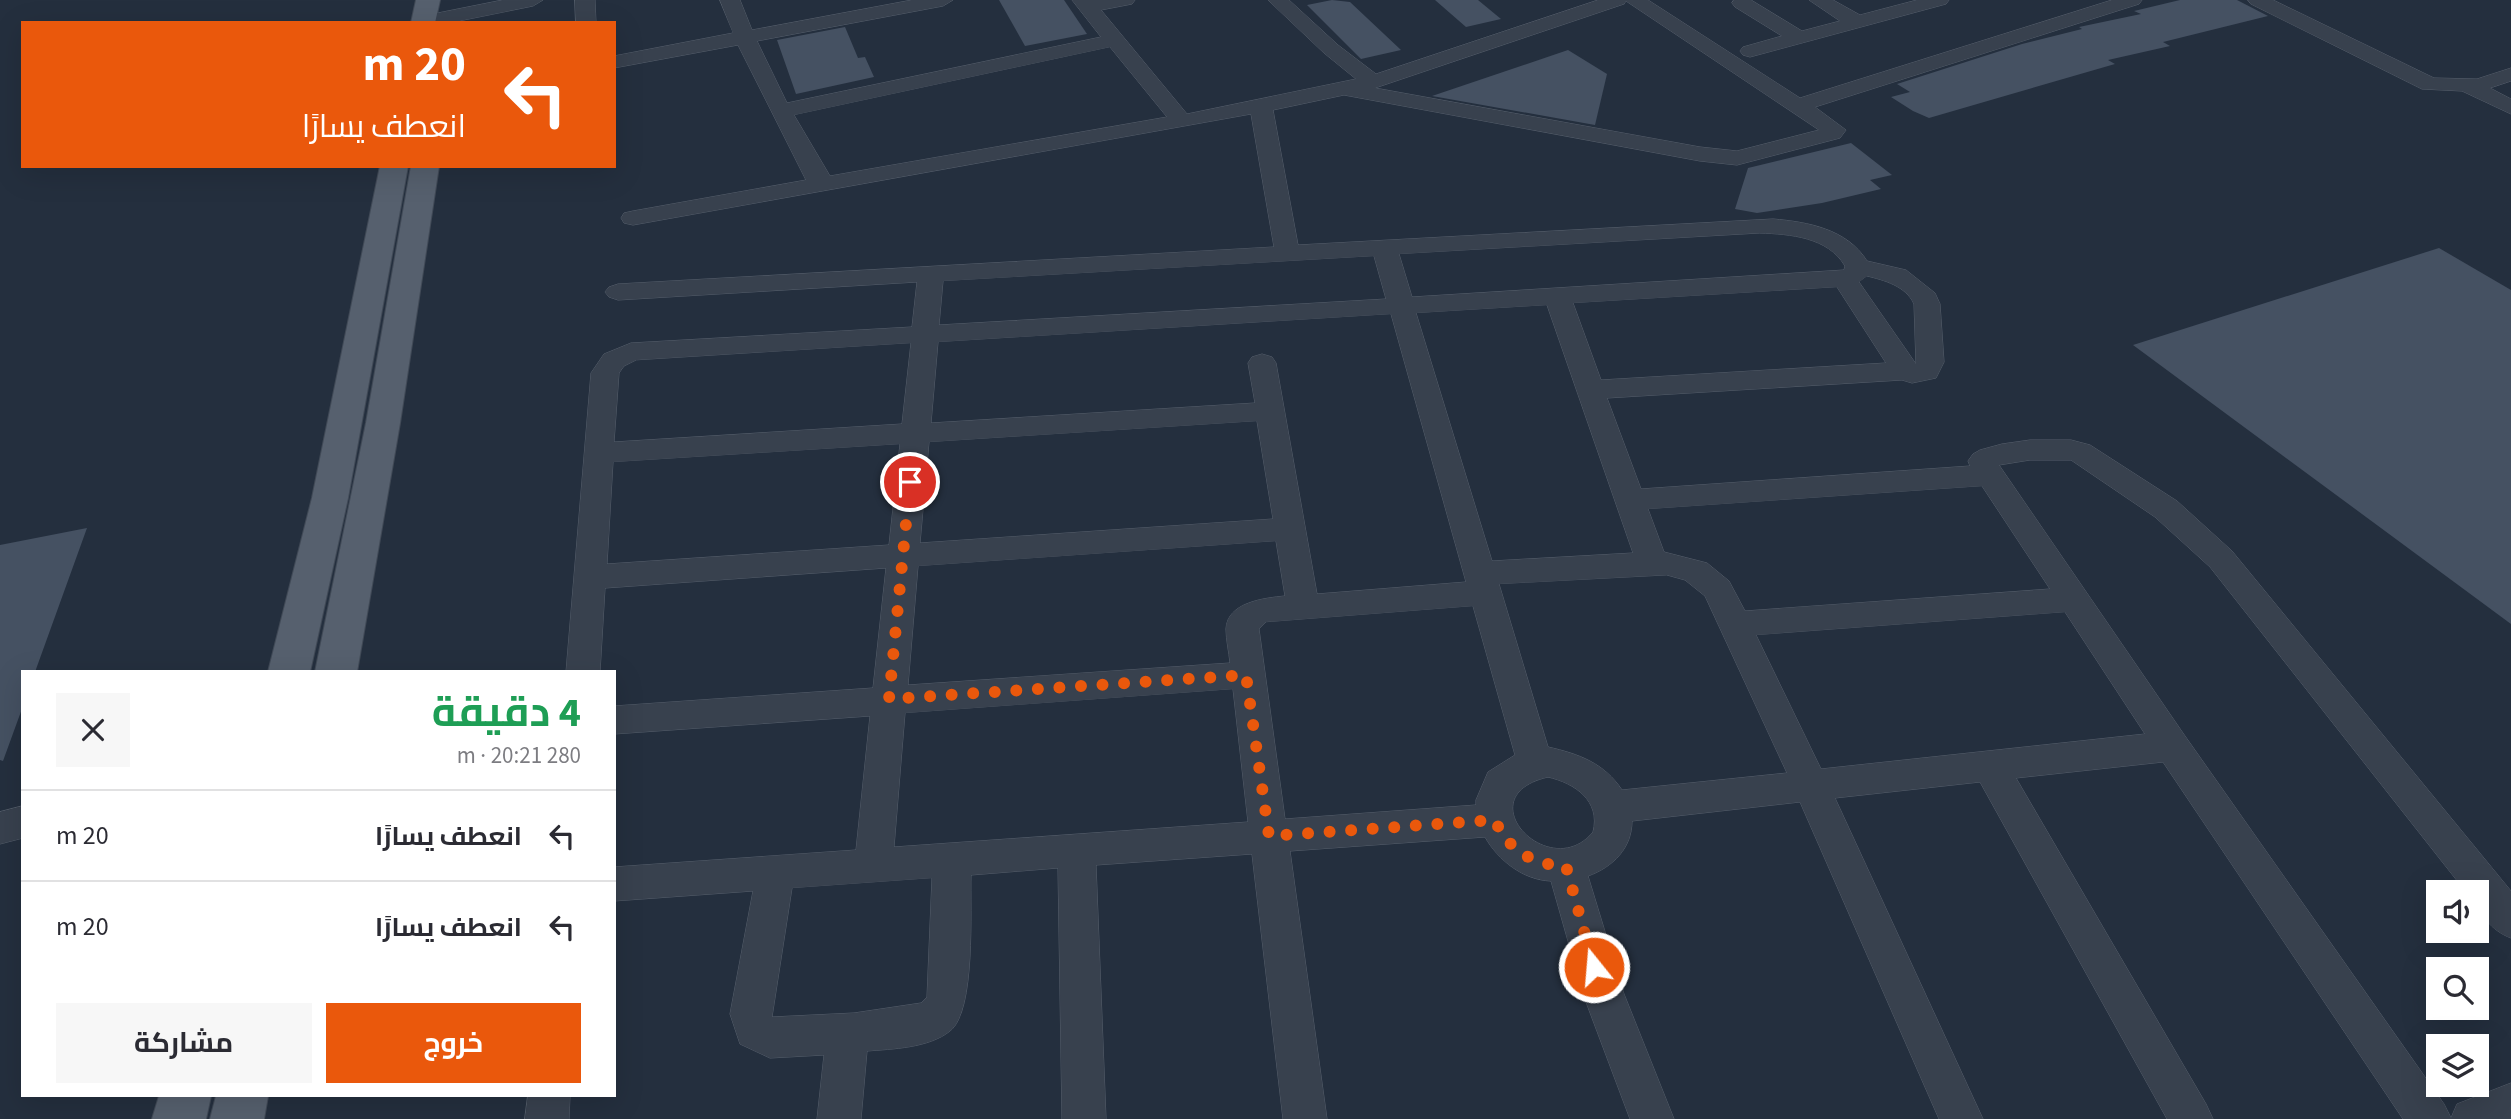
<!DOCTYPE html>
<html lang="ar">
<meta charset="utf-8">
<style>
body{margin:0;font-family:"Source Sans 3",Cairo,sans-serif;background:#f7f7f7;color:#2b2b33;direction:rtl;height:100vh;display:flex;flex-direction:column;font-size:26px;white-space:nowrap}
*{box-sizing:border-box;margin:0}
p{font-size:23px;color:#7c7c81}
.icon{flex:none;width:38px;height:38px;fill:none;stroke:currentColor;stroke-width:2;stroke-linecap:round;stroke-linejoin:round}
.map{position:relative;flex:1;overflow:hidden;direction:ltr}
.details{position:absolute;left:21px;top:670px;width:595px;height:427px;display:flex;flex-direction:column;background:#fff;border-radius:0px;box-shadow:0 7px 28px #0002;direction:rtl}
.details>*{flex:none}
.guide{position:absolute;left:21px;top:21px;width:595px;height:147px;border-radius:0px;box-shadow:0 7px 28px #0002;direction:rtl;background:#ea580c;color:#fff;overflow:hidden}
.buttons{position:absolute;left:2426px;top:880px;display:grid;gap:14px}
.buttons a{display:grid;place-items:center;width:63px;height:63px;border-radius:0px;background:#fff;box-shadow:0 7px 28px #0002;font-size:35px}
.pin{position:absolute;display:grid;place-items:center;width:60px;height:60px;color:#fff;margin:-30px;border:4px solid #fff;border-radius:50%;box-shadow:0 2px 7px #0007}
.me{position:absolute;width:77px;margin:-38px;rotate:343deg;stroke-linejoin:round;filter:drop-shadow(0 0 5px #0008)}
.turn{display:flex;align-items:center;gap:24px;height:147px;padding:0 35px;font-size:32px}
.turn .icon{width:91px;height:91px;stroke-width:2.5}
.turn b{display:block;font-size:49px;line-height:60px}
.round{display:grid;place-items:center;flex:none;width:74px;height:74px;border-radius:0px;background:#f7f7f7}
.head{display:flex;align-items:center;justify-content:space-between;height:119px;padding:0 35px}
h1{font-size:42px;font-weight:700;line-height:52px;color:#1e9e55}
.cta{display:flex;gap:14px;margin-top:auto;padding:14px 35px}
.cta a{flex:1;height:80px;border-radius:0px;background:#ea580c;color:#fff;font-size:28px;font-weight:700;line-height:80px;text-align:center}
.cta a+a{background:#f7f7f7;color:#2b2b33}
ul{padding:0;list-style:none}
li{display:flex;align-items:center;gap:21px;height:91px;padding:0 35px;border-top:2px solid #e1e1e2}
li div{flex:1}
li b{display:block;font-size:26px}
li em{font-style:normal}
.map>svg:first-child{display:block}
</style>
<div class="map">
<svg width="2511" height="1119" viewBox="0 0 2511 1119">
<rect width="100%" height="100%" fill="#242f3e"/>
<g fill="#455162">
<path d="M999,0H1064L1087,34L1025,46Z"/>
<path d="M1332,0L1350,2L1401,50L1361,59L1307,5Z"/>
<path d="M1435,0H1478L1501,19L1466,27Z"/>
<path d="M2180,0H2237L2268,16L2163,42L2170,46L2108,60L2115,64L1929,118L1913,111L1891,97L1910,92L1897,84L2022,44L2082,29L2079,27L2141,14L2134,11Z"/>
<path d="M845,27L858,58L865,57L874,77L796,94L777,40Z"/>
<path d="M1568,50L1607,74L1595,125L1432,96Z"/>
<path d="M1851,143L1892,175L1870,180L1881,189L1822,203L1757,213L1735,209L1748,168Z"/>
<path d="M2439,248L2511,290V624L2133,345Z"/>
<path d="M87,528L35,672H23V706L3,761L0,760V545Z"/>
</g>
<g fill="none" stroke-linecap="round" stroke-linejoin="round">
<g stroke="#565f6c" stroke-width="1">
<g id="minor">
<path d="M503,0H543L533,6L449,23L413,22L416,18L423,16Z"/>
<path d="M575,0H595L596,23H576Z"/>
<path d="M720,0H740L752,30L912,0H953L943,6L757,41L787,103L1101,37L1072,0H1135L1132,4L1101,10L1187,114L1356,79L1324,53L1268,0H1289L1338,45L1376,74L1598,0H1648L1800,98L2112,0H2142L2139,4L1815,107L1846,130L1840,138L1737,165L1700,161L1344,95L1273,110L1298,245L1773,219C1808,222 1847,229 1867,261L1906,270L1935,293L1940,304L1944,362L1936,378L1912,383L1902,380L1607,398L1641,489L1970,466L1968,461L1973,454L1980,450L2002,444L2030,440H2071L2090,445L2177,501L2232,551L2511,891V938C2492,931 2476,913 2476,892H2466L2210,567L2155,517L2071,460H2030L1999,465L2185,736L2444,1104L2451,1118L2457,1104L2511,1083V1119H2403L2163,762L2016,778L2206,1104L2213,1119H2167L1980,782L1835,798L1983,1119H1939L1800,802L1632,821C1632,848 1613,867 1588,876L1624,994L1674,1119H1630L1583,994L1551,881C1523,880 1498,860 1485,837L1290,851L1327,1119H1283L1252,854L1096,865L1106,1119H1062L1058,868L971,875C970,908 976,1011 950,1031C929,1048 892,1049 867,1051L861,1119H817L824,1055L770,1058L740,1044L730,1014L753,891L614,901V867L856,850L870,716L614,734V706L873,688L886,568L605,588L600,672H566L591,373L604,354L631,343L912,327L917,282L618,300L609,297L605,292L609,287L618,284L1274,247L1251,114L633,225L624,223L621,218L624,213L633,211L806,180L738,45L614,68V56L733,33ZM1626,1L1819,130L1737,151L1700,147L1375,88L1624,4ZM1110,47L1167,117L830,176L794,115ZM1760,233C1790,234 1828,237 1845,266L1844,270L1412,297L1399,254ZM1374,256L1386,299L939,325L943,281ZM1867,276C1884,280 1906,286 1914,304L1916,364L1859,282ZM1837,287L1886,363L1601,380L1573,303ZM1547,305L1633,553L1492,561L1416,313ZM1391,314L1466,582L1317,594L1276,363L1272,357L1262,354L1252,357L1248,363L1255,403L931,423L938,342ZM911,343L902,424L614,442L619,373L624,366L636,360ZM1257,421L1273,519L920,543L929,442ZM900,444L889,545L607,564L613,462ZM1982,486L2050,589L1745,611L1729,581L1707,563L1664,552L1648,509ZM1276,541L1285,596C1265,598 1227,602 1226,629C1226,640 1229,652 1230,663L908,685L918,566ZM1667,575L1685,580L1705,596L1787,773L1622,790C1604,763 1579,754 1548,747L1499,584ZM1473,606L1515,755L1488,772L1476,800V805L1285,819L1259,629L1266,622ZM2065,612L2145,734L1821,769L1756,635ZM1233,689L1248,822L894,847L905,713ZM1548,777C1575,783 1601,801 1593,832C1550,885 1464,796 1548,777ZM932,878L927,997L921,1003L854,1013L772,1017L792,888Z"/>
<path d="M1734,0H1751L1802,31L1840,21L1809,0H1833L1860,15L1917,0H1949L1946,4L1750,57L1743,55L1740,51L1743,47L1782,36L1735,7L1732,3Z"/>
<path d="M2248,0H2273L2434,78L2477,79L2511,68V81L2490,88L2511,99V114L2462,91L2422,89L2251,4Z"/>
<path d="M23,806V838L0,844V812Z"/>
<path d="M528,1096H570L569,1119H525Z"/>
</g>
</g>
<g stroke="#414a57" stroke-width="2">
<g id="major">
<path d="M416,0H440L435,23H411Z"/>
<path d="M380,166H408L348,498L310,672H268L312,498Z"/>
<path d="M411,166H439L400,423L357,672H315L366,423Z"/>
<path d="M159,1096H211L206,1119H152Z"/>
<path d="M216,1096H268L264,1119H210Z"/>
</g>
</g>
<use href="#minor" fill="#38414e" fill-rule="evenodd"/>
<use href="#major" fill="#56606e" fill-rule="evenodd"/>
</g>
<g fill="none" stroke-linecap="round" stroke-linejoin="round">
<path stroke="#ea580c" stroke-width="12" stroke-dasharray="0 21.6" d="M910,482L889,699L1246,675L1269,836L1495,820C1508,850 1533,865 1566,866L1594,967"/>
</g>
</svg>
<div class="buttons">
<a><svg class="icon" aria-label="sound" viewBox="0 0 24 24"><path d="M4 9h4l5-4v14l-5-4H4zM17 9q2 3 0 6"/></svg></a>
<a><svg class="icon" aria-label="search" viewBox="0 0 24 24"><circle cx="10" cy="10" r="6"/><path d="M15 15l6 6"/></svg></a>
<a><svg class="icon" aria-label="layers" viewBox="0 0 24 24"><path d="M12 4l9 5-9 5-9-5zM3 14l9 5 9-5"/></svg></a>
</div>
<div class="pin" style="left:910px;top:482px;background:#d93025"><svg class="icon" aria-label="arrive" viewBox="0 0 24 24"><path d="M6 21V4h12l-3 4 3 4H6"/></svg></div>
<svg class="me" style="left:1594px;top:967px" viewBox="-20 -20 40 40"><circle r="17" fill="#ea580c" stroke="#fff" stroke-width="3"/><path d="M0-11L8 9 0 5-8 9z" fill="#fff"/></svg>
<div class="guide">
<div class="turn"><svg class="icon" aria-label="left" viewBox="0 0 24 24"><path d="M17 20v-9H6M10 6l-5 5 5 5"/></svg><div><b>20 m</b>انعطف يسارًا</div></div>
</div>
<section class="details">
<div class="head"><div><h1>4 دقيقة</h1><p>280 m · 20:21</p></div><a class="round"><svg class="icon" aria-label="close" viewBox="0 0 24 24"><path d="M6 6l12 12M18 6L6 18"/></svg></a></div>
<ul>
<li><svg class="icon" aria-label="left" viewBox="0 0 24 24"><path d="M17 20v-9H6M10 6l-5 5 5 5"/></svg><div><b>انعطف يسارًا</b></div><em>20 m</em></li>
<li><svg class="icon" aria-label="left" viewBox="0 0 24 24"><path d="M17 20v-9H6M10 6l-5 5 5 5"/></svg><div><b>انعطف يسارًا</b></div><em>20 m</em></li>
</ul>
<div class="cta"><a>خروج</a><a>مشاركة</a></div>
</section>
</div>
